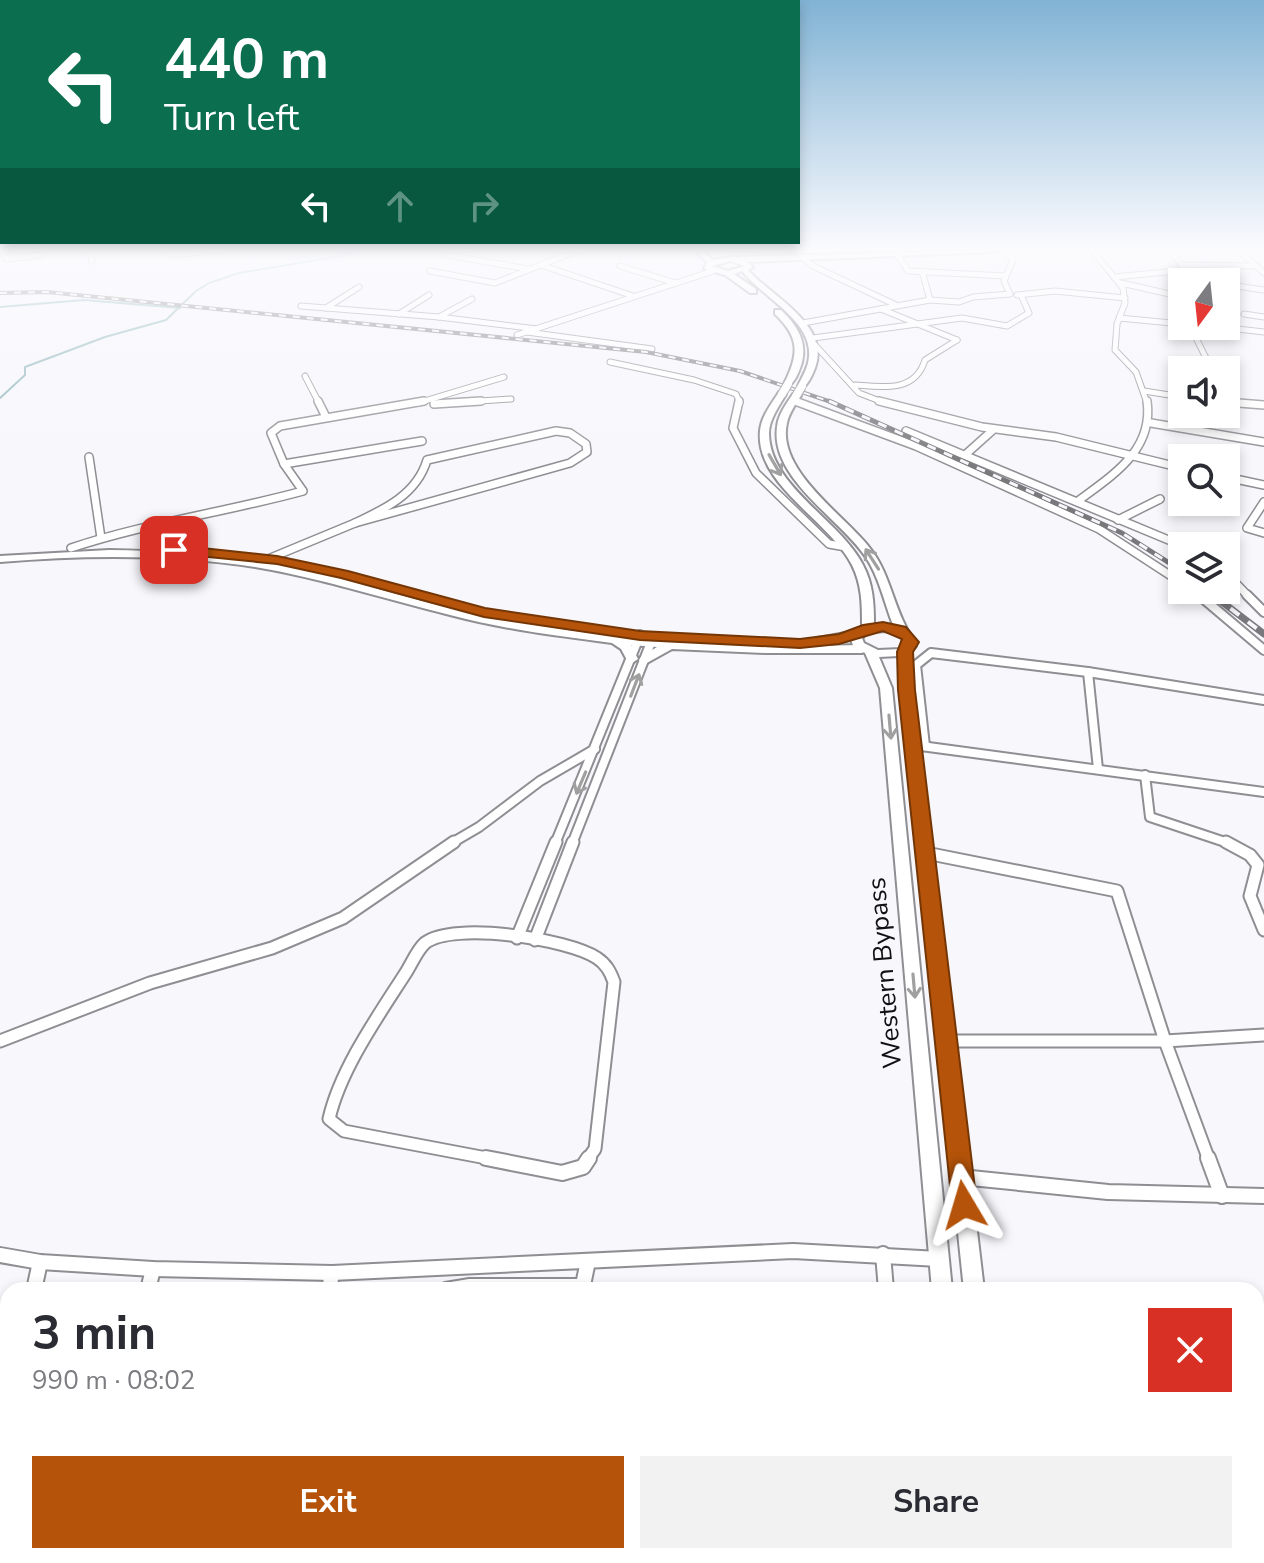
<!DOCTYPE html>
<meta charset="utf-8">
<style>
body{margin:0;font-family:"Nunito Sans",sans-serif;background:#f2f2f3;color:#2b2b33;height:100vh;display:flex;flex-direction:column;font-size:30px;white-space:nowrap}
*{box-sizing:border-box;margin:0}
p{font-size:26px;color:#7c7c81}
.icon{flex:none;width:44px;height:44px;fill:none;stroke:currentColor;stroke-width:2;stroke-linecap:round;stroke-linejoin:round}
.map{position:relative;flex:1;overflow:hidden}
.side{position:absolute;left:0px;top:1282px;width:1264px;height:282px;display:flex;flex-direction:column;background:#fff;border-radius:24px 24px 0 0;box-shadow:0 4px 12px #0003}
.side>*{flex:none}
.hud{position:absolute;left:0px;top:0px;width:800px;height:244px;box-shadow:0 4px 12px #0003;background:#0b6e4f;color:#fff;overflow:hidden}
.needle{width:52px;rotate:195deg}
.controls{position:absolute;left:1168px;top:268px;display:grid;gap:16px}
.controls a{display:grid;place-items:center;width:72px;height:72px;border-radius:0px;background:#fff;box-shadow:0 4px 12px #0003;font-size:40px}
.pin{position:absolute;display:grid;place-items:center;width:68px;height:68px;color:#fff;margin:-34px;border-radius:16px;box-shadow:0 4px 12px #0006}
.me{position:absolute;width:88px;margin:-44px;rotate:353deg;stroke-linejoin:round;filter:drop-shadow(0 0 6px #0008)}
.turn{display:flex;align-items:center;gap:28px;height:168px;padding:0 32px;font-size:36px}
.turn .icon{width:104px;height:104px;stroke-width:2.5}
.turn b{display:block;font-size:56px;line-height:68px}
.lanes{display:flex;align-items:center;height:76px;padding:0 32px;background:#0003;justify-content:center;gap:40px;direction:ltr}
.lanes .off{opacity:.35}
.round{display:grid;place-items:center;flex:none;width:84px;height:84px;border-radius:0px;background:#f2f2f3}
.overview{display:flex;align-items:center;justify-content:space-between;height:136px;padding:0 32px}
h1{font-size:48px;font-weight:700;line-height:60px}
.cta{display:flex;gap:16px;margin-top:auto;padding:16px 32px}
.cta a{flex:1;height:92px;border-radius:0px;background:#b45309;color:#fff;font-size:32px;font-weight:700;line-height:92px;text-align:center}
.cta a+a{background:#f2f2f3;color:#2b2b33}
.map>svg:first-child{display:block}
</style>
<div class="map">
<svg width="1264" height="1563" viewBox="0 0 1264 1563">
<rect width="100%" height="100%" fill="#f7f7fc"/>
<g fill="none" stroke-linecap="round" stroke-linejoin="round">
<g stroke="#88b2b7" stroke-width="2">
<path d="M0,307L84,300L180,308"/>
<path d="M0,398L25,375V367L105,337L166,320L196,291L209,283L239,273L336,257L358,250"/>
</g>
<g stroke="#8e8e93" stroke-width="7">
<g id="minor-far4">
<path d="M2,250L6,259L41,255"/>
<path d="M89,250L92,261"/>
<path d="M164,250L172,255L222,250"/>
<path d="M1092,250L1123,288L1125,303L1117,324L1115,350L1136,372L1147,403"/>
<path d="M1170,250L1190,276L1187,282"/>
<path d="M1238,250L1264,273"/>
<path d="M896,253L908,271L1006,276"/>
<path d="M447,255L528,269"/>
<path d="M800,256L813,266L896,305"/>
<path d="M541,265L633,296"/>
<path d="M1183,265L1256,266"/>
<path d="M620,266L675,283"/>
<path d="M430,271L495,283L579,250"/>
<path d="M922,271L930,300"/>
<path d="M1114,277L1188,270"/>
<path d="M1121,283L1174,295L1182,288"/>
<path d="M1237,286L1264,290"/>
<path d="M1017,295L1055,291L1125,298"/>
<path d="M301,306L439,317L537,329"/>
<path d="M326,308L359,287"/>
<path d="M881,309L957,340"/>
<path d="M399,314L429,295"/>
<path d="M1244,314L1264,317"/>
<path d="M439,317L472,299"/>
<path d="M1119,318L1182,324"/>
<path d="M803,323L930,300L959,302L973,297L1010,294L1004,281L1013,260L1005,250"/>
<path d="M1190,326L1212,370"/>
<path d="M1211,326L1264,332"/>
<path d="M527,332L652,349"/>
<path d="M517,335L713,271"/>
<path d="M813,338L962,318L1007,326L1029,313L1021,295"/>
<path d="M815,345L859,393L885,403"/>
<path d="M610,362L694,380L736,394L740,403"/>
<path d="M305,376L319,403"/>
<path d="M855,385C883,387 915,393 925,360L957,340"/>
<path d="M1144,391L1182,397"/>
<path d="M793,400L801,403"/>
<path d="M1226,402L1238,403"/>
<path d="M418,403L504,377"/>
<path d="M450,403L511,399"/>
</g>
</g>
<g stroke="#8e8e93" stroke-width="10">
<g id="minor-far3">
<path d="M318,401L326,417"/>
<path d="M739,401L733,428L756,473L829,544L846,547"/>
<path d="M795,401L916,446L1099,529L1182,583"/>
<path d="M879,401L982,427L1056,437L1182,468"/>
<path d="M1226,402L1264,405"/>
<path d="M434,404L481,401"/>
<path d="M1151,423L1264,442"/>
<path d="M556,431L570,433L586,444L587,452L570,463L355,523C385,509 417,494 427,460Z"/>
<path d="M906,431L1183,546"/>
<path d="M965,455L994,429"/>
<path d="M89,457L101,538"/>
<path d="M284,464L422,441"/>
<path d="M1226,477L1264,485"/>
<path d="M1078,501C1113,475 1154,450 1147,401"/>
<path d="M1264,502L1247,528L1264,533"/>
<path d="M1118,520L1160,499"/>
<path d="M71,548C146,523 226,512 303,491L284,464L271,433L280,426L424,401"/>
<path d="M268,559L355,523"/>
<path d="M1226,573L1249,597"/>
<path d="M1192,590L1202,597"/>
</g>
</g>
<g stroke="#8e8e93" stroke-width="12">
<g id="minor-far2">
<path d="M1199,595L1264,650"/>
<path d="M1247,595L1264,612"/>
<path d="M1088,672L1098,769"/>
<path d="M921,746L1264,792"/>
<path d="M925,746L916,665L931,653L1088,672L1264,700"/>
<path d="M1145,775L1150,817L1231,844"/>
<path d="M450,844L479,827L540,781L595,749"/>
<path d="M555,844L640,635"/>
<path d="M572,844L653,637"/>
</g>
</g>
<g stroke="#8e8e93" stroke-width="15">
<g id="minor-far1">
<path d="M1226,842L1250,855L1258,865L1250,896L1264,930"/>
<path d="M926,853L1117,891L1165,1041L1209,1160"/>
<path d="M517,938L556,842"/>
<path d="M535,940L573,842"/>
<path d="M0,1041L150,983L272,948L343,918L454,842"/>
<path d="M946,1041H1165L1264,1035"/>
<path d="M497,1160L344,1131L329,1119C340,1070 378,1016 405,974C411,965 417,950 425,943C453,921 568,939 597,958C606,964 610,971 614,982L595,1149L587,1160"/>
</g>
</g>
<g stroke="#8e8e93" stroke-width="18">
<g id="minor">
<path d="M486,1158L562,1173L583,1167L589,1158"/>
<path d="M1208,1158L1222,1196"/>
<path d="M961,1177L1108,1192L1264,1196"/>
<path d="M883,1254L886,1290"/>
<path d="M0,1255L40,1262L153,1269L332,1273L793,1251L939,1259"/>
<path d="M34,1290L40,1262"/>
<path d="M148,1290L153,1269"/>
<path d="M329,1290L332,1273"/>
<path d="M446,1290L470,1286H583"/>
<path d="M582,1290L588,1261"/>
<path d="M0,1347L8,1349"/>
<path d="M0,1447L8,1410"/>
<path d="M1256,1481L1264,1482"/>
<path d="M0,1502L8,1501"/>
<path d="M907,1556L908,1563"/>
<path d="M274,1563L276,1556"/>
<path d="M545,1563L546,1556"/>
</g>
</g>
<g stroke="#8e8e93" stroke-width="4">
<g id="secondary">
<path d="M109,550C178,551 246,556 313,572C368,584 421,603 477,614C604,641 733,648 862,645L868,649L862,653H766L672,649L645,664L641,663L639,660L641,657L657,647L631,645L638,659L632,663L628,662L621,649L612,643C557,636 503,629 450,615C385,599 321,578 255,567C170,554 85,555 0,562V556Z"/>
<path d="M856,631L862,635L860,638L818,646L812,642L818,638Z"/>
</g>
</g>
<g stroke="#8e8e93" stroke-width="4">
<g id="primary">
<path d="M694,250H701L713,260L731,257L997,250L994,252L747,262L753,267L748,270C772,297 831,325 815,368C812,376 808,384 802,389L798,386C801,379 806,371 808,363C818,323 764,299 742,271L734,274L756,289V293H750L725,275L704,269L707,262ZM731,261L744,266L728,271L712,266Z"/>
<path d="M775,310H781C799,327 810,346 799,371C796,378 794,382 788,387L784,384C799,354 800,338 775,314Z"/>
<path d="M779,392L786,394C780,405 769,419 769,433C769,486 840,520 863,565C873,584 874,603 874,624L893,625C884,602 879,576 865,556C839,518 770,478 777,427C778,415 786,404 793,394H799L801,396C795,405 789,413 787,423C776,470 844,515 869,547C888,570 892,599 905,625C908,633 914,637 916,646L911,652L913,690L984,1290H964L901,690L899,656L879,657L892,688L952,1290H932L880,688L865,653L854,648L850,637L862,626C862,604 862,585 852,565C830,521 755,485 760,431C761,417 772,403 779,392ZM888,631L902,638L904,646L901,649L878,650L864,643L862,638L868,632Z"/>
<path d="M956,1556H980L981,1563H957Z"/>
<path d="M993,1556H1017L1018,1563H994Z"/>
</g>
</g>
<use href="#minor-far4" stroke="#fff" stroke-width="5"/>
<use href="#minor-far3" stroke="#fff" stroke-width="7"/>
<use href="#minor-far2" stroke="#fff" stroke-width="8"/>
<use href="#minor-far1" stroke="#fff" stroke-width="11"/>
<use href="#minor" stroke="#fff" stroke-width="14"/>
<use href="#secondary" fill="#fff" fill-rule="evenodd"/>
<use href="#primary" fill="#fff" fill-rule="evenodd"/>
<g stroke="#79797c" stroke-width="4">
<path id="rail-far2" d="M0,293L47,292L646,352L740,371L834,403"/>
</g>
<g stroke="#79797c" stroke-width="5">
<g id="rail-far1">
<path d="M829,401L1122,533L1182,571"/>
<path d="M1207,590L1216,597"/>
</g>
</g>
<g stroke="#79797c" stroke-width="7">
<path id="rail" d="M1213,595L1264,634"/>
</g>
<use href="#rail-far2" stroke="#f7f7fc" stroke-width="2" stroke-dasharray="7" stroke-linecap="butt"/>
<use href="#rail-far1" stroke="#f7f7fc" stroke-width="3" stroke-dasharray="9" stroke-linecap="butt"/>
<use href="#rail" stroke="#f7f7fc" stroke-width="4" stroke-dasharray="11" stroke-linecap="butt"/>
<g stroke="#8e8e93" stroke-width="10" stroke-linecap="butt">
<g id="primary-bridge">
<path d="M782,394L788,384"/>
<path d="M796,396L802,386"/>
</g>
</g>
<use href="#primary-bridge" stroke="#fff" stroke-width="8"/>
</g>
<defs><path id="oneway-shaft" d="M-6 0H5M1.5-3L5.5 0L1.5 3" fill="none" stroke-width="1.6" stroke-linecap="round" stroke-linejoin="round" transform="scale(2)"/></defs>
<g stroke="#a0a0a1">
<use href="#oneway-shaft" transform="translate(775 465) rotate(60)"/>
<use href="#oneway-shaft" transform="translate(872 559) rotate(-123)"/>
<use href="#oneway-shaft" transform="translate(635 685) rotate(-69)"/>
<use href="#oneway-shaft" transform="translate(890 727) rotate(85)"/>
<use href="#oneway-shaft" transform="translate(581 783) rotate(113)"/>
<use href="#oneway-shaft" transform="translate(914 986) rotate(85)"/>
</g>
<linearGradient id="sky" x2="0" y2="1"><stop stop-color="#81b3d4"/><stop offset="0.53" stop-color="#fbfbfe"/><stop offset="1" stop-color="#fbfbfe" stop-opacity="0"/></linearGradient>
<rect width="1264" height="469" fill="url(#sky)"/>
<path fill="#b45309" stroke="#753606" stroke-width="2" d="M174,545L277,556L348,571L485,608L640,631L800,639L839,634L863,625L883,622L906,627L919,642L913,652L915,690L977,1205L973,1213L964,1216L955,1213L952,1205L898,690L897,652L902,639L883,631L839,644L800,648L640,640L484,617L341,578L277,564L169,553V547Z"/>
<g text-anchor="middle" stroke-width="7" stroke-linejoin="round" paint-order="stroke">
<g font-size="26" fill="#111113" stroke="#f7f7fc">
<text transform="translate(884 973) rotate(-95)" y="9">Western Bypass</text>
</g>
</g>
</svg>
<div class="controls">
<a><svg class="needle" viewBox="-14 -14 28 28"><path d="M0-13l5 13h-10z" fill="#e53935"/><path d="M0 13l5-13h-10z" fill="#7c7c81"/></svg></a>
<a><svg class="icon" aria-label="sound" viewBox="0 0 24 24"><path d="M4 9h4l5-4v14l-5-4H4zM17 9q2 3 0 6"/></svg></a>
<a><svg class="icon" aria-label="search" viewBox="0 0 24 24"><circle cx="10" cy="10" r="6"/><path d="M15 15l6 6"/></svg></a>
<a><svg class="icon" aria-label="layers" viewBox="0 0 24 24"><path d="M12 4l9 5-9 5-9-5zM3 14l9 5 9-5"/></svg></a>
</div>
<div class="pin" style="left:174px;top:550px;background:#d93025"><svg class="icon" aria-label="arrive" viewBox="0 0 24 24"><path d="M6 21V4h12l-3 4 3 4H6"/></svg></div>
<svg class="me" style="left:964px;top:1205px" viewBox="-20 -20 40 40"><path d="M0-17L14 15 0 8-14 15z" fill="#b45309" stroke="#fff" stroke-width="4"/></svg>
<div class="hud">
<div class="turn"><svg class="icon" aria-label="left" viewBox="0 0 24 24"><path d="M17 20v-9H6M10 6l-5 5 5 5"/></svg><div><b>440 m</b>Turn left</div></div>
<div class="lanes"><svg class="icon" aria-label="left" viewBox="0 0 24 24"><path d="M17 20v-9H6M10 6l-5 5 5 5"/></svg><svg class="icon off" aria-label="ahead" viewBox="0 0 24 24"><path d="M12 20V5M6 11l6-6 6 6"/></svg><svg class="icon off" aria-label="right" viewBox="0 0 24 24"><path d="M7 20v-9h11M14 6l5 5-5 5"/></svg></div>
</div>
<section class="side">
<div class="overview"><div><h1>3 min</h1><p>990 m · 08:02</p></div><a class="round" style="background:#d93025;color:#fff"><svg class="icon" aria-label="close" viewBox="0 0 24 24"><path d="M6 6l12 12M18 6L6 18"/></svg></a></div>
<div class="cta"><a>Exit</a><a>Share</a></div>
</section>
</div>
